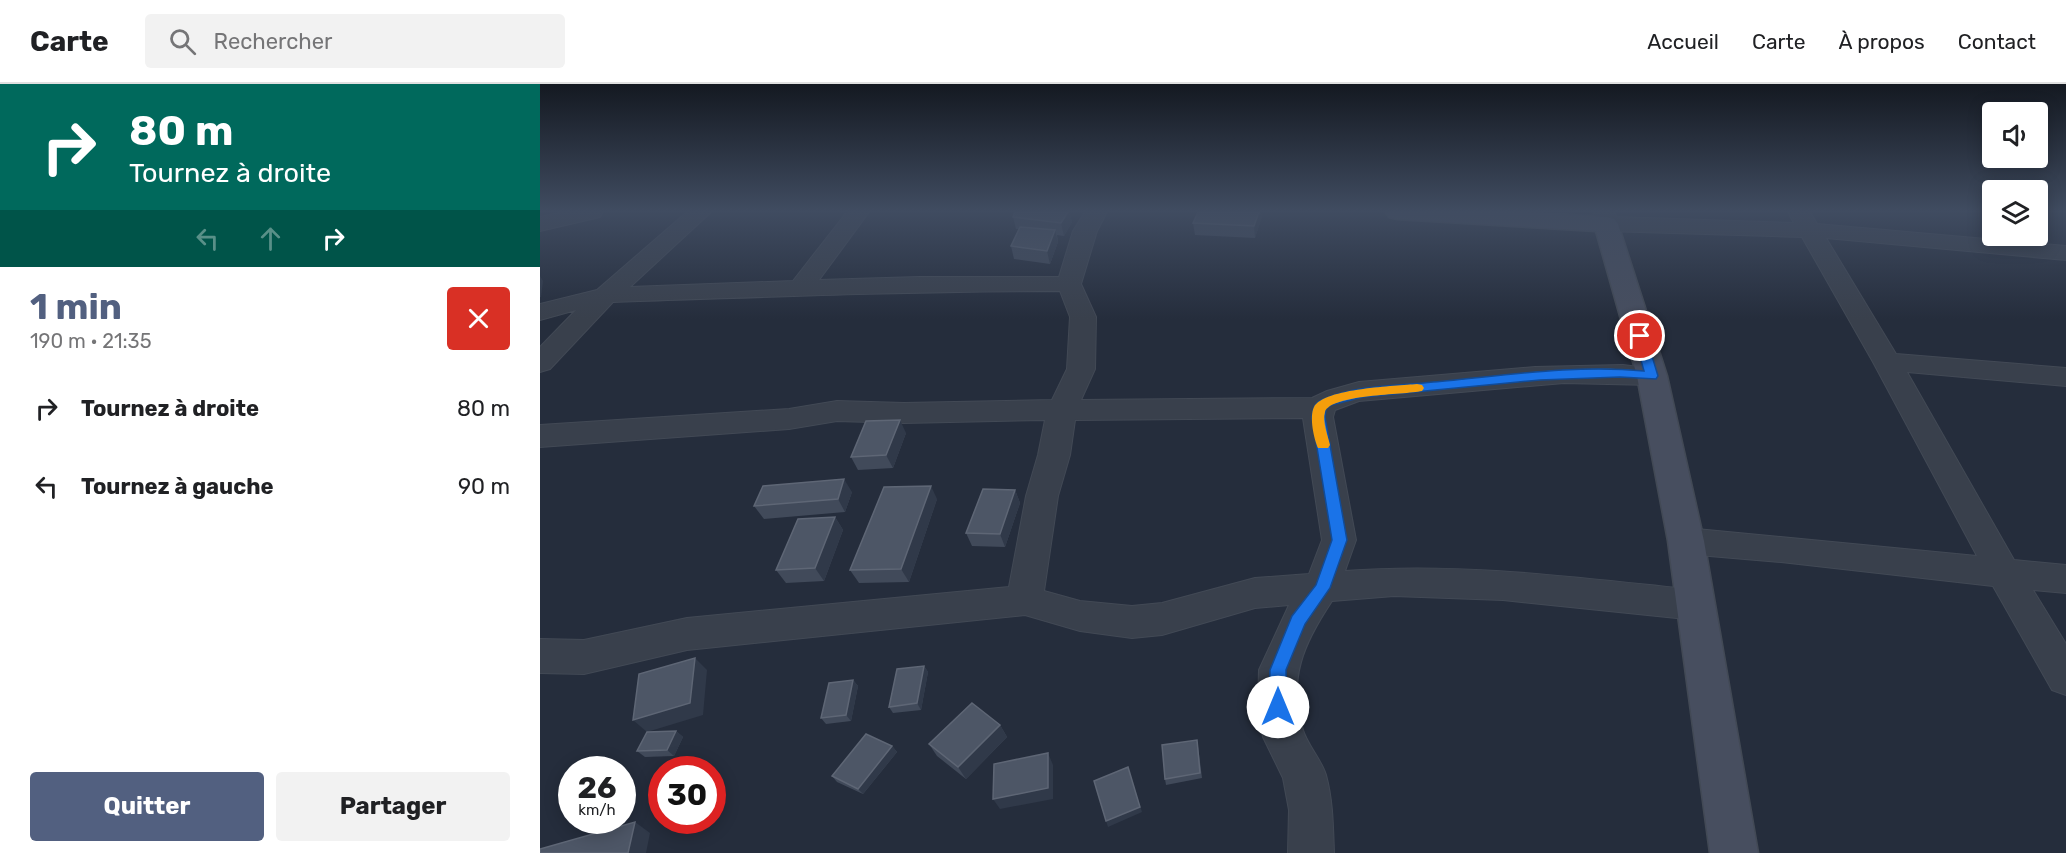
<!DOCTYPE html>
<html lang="fr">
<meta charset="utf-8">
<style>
body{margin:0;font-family:Rubik,sans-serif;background:#f2f2f2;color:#202124;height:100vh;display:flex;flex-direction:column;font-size:22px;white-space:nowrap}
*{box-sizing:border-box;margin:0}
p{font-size:20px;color:#757577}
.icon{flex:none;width:33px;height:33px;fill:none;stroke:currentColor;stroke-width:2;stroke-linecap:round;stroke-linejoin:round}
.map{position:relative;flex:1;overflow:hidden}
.sheet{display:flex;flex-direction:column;background:#fff;width:540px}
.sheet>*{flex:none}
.banner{background:#00695c;color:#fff;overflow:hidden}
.buttons{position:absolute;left:1442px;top:18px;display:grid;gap:12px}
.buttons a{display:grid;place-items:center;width:66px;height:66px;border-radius:6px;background:#fff;box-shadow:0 3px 15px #0003;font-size:30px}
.speed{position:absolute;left:18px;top:672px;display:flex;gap:12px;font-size:30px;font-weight:700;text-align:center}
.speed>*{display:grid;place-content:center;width:78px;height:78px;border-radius:50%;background:#fff;box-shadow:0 3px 15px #0003;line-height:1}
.speed small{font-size:15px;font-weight:400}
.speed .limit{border:9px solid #d22;background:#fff;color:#111}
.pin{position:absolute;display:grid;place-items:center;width:51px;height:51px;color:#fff;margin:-26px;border:3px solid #fff;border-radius:50%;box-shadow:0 2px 6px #0007}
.me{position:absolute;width:66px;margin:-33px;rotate:0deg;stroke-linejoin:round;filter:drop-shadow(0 0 4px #0008)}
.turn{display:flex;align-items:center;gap:21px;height:126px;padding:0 30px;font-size:27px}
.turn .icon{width:78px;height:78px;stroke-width:2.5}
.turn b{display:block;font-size:42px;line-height:51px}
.lanes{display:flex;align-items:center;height:57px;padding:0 30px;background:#0003;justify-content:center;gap:30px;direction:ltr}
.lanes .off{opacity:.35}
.round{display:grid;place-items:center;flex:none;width:63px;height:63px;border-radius:6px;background:#f2f2f2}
.summary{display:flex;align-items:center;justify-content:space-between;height:102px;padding:0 30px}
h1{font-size:36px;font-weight:700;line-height:45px;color:#526080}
.cta{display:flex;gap:12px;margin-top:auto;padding:12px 30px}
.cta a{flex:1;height:69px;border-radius:6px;background:#526080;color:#fff;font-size:24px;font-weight:700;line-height:69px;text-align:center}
.cta a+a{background:#f2f2f2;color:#202124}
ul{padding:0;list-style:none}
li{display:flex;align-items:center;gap:18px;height:78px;padding:0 30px}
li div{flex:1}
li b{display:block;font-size:22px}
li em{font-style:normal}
header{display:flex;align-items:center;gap:36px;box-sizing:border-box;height:84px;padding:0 30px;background:#fff;border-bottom:2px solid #e0e0e0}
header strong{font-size:28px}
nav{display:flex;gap:33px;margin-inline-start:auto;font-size:21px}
.search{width:420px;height:54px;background:#f2f2f2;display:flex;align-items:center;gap:15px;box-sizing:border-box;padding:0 21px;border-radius:6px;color:#757577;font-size:22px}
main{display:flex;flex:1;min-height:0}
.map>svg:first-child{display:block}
</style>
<header>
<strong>Carte</strong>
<div class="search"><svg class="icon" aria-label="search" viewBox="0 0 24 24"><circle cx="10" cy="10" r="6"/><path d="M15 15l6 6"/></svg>Rechercher</div>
<nav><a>Accueil</a><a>Carte</a><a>À propos</a><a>Contact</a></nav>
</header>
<main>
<section class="sheet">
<div class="banner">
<div class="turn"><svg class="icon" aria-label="right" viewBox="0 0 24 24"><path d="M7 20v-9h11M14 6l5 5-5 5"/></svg><div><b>80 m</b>Tournez à droite</div></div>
<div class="lanes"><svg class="icon off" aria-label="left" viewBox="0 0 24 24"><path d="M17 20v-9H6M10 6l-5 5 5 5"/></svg><svg class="icon off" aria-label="ahead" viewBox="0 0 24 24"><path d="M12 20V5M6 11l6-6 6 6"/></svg><svg class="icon" aria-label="right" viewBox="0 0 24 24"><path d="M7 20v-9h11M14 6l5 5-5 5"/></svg></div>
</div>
<div class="summary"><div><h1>1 min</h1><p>190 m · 21:35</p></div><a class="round" style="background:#d93025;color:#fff"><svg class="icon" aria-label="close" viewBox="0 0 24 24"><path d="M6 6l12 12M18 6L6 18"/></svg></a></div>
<ul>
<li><svg class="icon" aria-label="right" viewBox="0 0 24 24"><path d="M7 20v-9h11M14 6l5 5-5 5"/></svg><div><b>Tournez à droite</b></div><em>80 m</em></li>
<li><svg class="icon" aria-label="left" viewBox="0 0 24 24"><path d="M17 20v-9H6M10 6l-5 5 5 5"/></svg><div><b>Tournez à gauche</b></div><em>90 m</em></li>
</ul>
<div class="cta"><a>Quitter</a><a>Partager</a></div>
</section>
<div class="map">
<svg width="1526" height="769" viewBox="0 0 1526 769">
<rect width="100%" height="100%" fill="#252d3c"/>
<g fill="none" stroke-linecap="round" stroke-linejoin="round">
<g stroke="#424955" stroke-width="2">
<g id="street">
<path d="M24,128H63L60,133L0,147V133Z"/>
<path d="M147,128H171L90,203L253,197L307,128H329L279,196L379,193H519L533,147L545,128H567L557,147L541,200L556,233L555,285L541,316L772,314L787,307L819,298L995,283L1083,281L1122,286L1126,292L1122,298L1112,301L1024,299L819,317L795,326L793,333L816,456L805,487C923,478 1039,494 1156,506L1169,510L1174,521L1169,532L1156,536L963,516L854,512L792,517C764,559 747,595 763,646C768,662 781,675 786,691C793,717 793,743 794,769H748L749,726L743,694L723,653L718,623L719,586L749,521L715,524L622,551L592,554L540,547L485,531L147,566L44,590L0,589V555L44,556L147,534L469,503L486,412L498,371L505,336L364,339L297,337L249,345L0,363V341L249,325L297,317L364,319L512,316L527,285L530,233L520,207C370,207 222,213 73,218L10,285L0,288V263L36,226L0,236V220L57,206ZM763,334L782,456L769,490L715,494L622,519L592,522L540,517L504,507L518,412L530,371L535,336Z"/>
<path d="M1053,128H1075L1076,133L1254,139L1248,128H1270L1277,140L1526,162V176L1286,154L1356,270L1526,284V302L1367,288L1474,476L1526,481V509L1493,506L1526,560V611L1512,606L1453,502L1241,478L1146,470L1134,466L1129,457L1134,448L1146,444L1437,472L1333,278L1262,153L1066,147L1058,145Z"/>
</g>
</g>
<g stroke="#424955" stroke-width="3">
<path id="secondary" d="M846,128H975L1066,133L1074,135L1078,140L1127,292L1164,457L1218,769H1170L1128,457L1097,292L1056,147L857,135L849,133Z"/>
</g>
<use href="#street" fill="#39404c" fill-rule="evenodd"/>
<use href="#secondary" fill="#474e5f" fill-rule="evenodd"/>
</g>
<g fill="#414a5a">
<path d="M475,128H529L532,138L524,152L517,151L518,158L510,180L474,175L471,162L479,145H476L473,133Z"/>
<path d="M722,132L715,154L655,151L653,139Z"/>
<path d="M366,349L353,384L318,386L311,373Z"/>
<path d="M475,406L480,419L465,463L432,462L426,449Z"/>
<path d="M312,408L305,428L224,435L214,422Z"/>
<path d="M397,415L369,498L319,499L310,486Z"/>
<path d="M295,433L303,446L284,497L246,499L236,486Z"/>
<path d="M384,582L388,588L381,626L353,629L349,623Z"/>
<path d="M313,596L318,602L311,637L286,640L281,634Z"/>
<path d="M460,641L467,653L426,695L397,672L389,660Z"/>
<path d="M136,647L143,653L134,672L105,673L97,667Z"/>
<path d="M352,662L357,668L323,710L297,698L292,692Z"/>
<path d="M658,662L662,694L626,701L625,695Z"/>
</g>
<g fill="#303949">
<path d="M528,128H529L532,138L524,152L521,139Z"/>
<path d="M719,128H721L722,132L715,154L714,142Z"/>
<path d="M515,146L518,158L510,180L507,167Z"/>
<path d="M0,192L3,197L1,213H0Z"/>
<path d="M360,336L366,349L353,384L346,371Z"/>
<path d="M304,395L312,408L305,428L298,415Z"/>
<path d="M391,402L397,415L369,498L361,485Z"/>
<path d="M475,406L480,419L465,463L460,450Z"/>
<path d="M295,433L303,446L284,497L275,484Z"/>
<path d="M155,574L167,586L163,631L107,648L93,636Z"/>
<path d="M384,582L388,588L381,626L377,619Z"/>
<path d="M313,596L318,602L311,637L306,631Z"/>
<path d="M460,641L467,653L426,695L418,683Z"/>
<path d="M136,647L143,653L134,672L127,666Z"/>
<path d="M352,662L357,668L323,710L318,705Z"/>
<path d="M508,669L513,681V715L460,725L453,715Z"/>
<path d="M588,683L602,728L568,743L566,737Z"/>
<path d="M95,738L110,749L106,769H88Z"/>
</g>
<g fill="#4d5666" stroke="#5e6675" stroke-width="1.5">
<path d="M475,128H528L521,139L473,133Z"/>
<path d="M658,128H719L714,142L653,139Z"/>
<path d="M480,143L515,146L507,167L471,162Z"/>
<path d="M360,336L346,371L311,373L326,337Z"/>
<path d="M304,395L298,415L214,422L223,402Z"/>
<path d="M391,402L361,485L310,486L344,403Z"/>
<path d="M443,405L475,406L460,450L426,449Z"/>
<path d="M295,433L275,484L236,486L258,435Z"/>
<path d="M155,574L150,619L93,636L99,590Z"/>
<path d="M384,582L377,619L349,623L357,585Z"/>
<path d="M313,596L306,631L281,634L289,599Z"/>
<path d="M432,619L460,641L418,683L389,660Z"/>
<path d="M136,647L127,666L97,667L107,648Z"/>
<path d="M326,650L352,662L318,705L292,692Z"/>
<path d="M657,656L660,689L625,695L622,661Z"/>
<path d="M508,669V704L453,715L454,680Z"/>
<path d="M588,683L600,723L566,737L554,697Z"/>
<path d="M95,738L88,769H0V765Z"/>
</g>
<linearGradient id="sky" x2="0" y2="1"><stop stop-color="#141921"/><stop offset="0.54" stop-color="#404c61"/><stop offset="1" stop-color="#404c61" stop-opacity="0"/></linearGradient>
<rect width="1526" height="235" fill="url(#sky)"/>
<path fill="#1a73e8" stroke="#114b97" stroke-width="1.5" d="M1100,249L1106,252L1118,292L1116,295L1080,293L1000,296L823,313L791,321L786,325L785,333L807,456L790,504L765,540L746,586L747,623L744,628L738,631L732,628L729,623L730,586L752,532L776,501L792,456L772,333C773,324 775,318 784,315C816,301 858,302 893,298C962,292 1034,280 1104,287L1094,252Z"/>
<path fill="#f59e0b" d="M877,300L882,301L884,304L882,307C864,311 791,310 785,328C782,337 788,352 790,361L788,364H778C774,355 769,333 774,323C784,304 857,302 877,300Z"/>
</svg>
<div class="buttons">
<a><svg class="icon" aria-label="sound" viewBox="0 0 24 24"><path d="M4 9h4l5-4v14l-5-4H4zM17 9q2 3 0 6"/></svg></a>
<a><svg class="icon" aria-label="layers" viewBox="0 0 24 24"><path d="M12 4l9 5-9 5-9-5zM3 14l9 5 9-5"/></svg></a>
</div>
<div class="speed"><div>26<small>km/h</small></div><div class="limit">30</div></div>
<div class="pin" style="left:1100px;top:252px;background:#d93025"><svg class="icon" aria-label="arrive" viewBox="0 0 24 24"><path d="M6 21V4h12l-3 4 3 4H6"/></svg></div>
<svg class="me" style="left:738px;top:623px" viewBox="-20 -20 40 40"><circle r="19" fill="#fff"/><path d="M0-13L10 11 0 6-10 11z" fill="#1a73e8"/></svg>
</div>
</main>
